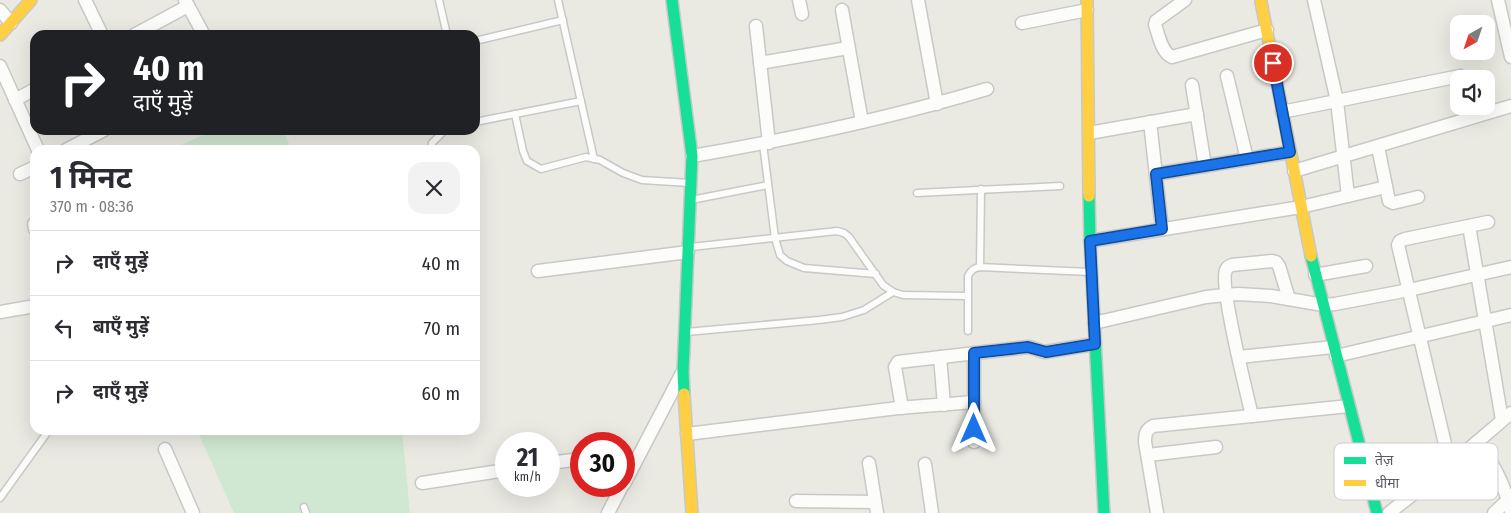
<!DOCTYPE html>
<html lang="hi">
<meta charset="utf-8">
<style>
body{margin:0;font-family:"Fira Sans Condensed","Noto Sans Devanagari",sans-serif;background:#f2f2f3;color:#2b2b33;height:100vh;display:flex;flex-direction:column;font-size:19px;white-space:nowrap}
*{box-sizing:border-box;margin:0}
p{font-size:16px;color:#7c7c81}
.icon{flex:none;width:28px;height:28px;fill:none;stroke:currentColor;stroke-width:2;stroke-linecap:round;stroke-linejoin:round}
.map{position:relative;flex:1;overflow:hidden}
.sheet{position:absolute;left:30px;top:145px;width:450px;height:290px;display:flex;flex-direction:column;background:#fff;border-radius:15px;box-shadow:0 5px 20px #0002}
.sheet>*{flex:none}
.guide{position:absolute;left:30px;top:30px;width:450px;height:105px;border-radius:15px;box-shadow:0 5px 20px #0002;background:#202124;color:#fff;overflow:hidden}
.needle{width:32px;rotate:220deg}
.tools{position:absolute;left:1450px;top:15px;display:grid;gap:10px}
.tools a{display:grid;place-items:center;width:45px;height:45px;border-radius:10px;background:#fff;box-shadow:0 5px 20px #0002;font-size:25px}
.speed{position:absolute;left:495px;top:432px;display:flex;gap:10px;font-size:25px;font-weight:700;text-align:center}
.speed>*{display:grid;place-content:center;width:65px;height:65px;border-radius:50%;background:#fff;box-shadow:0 5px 20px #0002;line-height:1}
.speed small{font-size:12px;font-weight:400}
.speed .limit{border:8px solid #d22;background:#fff;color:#111}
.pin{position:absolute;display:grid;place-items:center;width:42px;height:42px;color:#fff;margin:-21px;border:2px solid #fff;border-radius:50%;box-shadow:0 1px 5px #0007}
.me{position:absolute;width:55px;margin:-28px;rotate:0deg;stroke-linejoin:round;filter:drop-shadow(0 0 4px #0008)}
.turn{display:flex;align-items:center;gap:18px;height:105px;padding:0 20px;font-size:22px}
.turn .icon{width:65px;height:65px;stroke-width:2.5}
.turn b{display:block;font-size:35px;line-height:42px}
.round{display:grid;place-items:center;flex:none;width:52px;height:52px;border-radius:15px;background:#f2f2f3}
.summary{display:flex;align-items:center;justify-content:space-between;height:85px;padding:0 20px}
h1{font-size:30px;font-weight:700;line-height:38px}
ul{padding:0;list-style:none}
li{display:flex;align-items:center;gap:15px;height:65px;padding:0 20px;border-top:1px solid #e1e1e2}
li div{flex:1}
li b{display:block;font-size:19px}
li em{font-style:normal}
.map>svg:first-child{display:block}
</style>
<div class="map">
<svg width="1511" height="513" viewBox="0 0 1511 513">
<rect width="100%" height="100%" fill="#eaeae3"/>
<g fill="#d0e8d1">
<path d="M214,130H284L291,150H170Z"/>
<path d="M197,430H402L410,513H234Z"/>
</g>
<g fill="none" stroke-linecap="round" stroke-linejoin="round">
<g stroke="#c8c8c7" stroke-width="9">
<g id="lane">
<path d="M439,0L447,35"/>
<path d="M558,0L594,159"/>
<path d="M475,41L563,20"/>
<path d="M515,114L523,151L527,161L541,169L586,157L600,160L623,173L642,180L690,183"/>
<path d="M475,122L581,101"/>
<path d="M763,144L775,238L780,255L787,261L804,268L876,274"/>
<path d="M430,150L432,143L445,130"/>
<path d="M917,193L1060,186"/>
<path d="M691,200L768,185"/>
<path d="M691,247L837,231L844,233L849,237L883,285L893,292L903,295L967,296"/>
<path d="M980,267L981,189"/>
<path d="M968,331V276C971,270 974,268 980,267L1090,272"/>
<path d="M686,332L819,320L842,317L864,310L893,292"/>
<path d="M0,498L49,430"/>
<path d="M304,507L306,513"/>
</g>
</g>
<g stroke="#c8c8c7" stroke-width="15">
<g id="street">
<path d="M85,0L102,35"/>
<path d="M185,0L204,35"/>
<path d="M799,0L802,14"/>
<path d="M918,0L937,104"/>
<path d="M1185,0L1156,21L1155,25C1159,35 1161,52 1172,57L1267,30"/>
<path d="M1314,0L1337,101L1348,196"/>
<path d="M1498,0L1511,57"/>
<path d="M0,10L11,23"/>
<path d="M842,10L862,122"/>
<path d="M1022,23L1087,10"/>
<path d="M756,26L769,143"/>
<path d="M134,35L188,6"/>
<path d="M760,63L848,48"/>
<path d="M0,66L38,150"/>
<path d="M1227,76L1247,159"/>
<path d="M1192,85L1205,166"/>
<path d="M15,100L35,89"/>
<path d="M1282,112L1460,76"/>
<path d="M1150,122L1162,229"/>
<path d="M1089,133L1197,114"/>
<path d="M1378,147L1389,201L1393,203L1418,197"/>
<path d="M66,150L104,130"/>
<path d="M692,156C792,139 890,118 987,89"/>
<path d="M1294,171L1511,106"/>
<path d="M20,174L35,167"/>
<path d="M1156,174L1290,152"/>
<path d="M34,224L35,229"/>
<path d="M1469,226L1502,420"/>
<path d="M1090,241L1301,207L1386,187"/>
<path d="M538,271L688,252"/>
<path d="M1315,275L1366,266"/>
<path d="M0,312L35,306"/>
<path d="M1094,323L1206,297L1225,295L1238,294L1271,296L1323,305L1335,304L1409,290L1511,267"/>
<path d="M974,353V442"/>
<path d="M1336,356L1511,315"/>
<path d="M940,357L944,405"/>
<path d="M1239,357L1333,347"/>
<path d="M902,408L895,367L898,362L1028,347C1035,348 1039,351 1045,352L1095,344"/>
<path d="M1252,416C1247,394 1219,284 1226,270C1227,267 1229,266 1232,265L1272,261L1276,262L1279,266L1289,299"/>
<path d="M687,434L898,408L974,402"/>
<path d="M1477,442C1494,464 1504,484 1511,511"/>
<path d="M165,449L193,513"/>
<path d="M1148,455L1216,447"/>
<path d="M549,463L581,459"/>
<path d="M869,463L877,513"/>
<path d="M925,464L932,513"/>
<path d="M1450,465L1398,245L1400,241L1405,239L1488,222"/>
<path d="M422,483L506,470"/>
<path d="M624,484L682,373"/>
<path d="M796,501L875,502"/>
<path d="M608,513L622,486"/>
<path d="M1157,513L1145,442C1145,434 1146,430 1153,426L1349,406"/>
<path d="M1389,513L1450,465L1511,413"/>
<path d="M1494,513L1508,500"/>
</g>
</g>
<g stroke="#c8c8c8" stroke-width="14">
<g id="fast">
<path d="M672,0L692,156L683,372L684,394"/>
<path d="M1089,196L1090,241L1104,513"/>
<path d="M1311,256L1377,513"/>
</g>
</g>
<g stroke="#c8c8c8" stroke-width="14">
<g id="slow">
<path d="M1087,0L1089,196"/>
<path d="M1261,2L1311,256"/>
<path d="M0,35L31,0"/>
<path d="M684,394L692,513"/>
</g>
</g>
<use href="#lane" stroke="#fcfcfb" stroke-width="6"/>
<use href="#street" stroke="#fcfcfb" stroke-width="12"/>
<use href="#fast" stroke="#16e098" stroke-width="11"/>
<use href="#slow" stroke="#ffcf43" stroke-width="11"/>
</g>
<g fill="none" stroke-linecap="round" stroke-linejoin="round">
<g stroke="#114b97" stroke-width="12">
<path id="route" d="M974,429V353L1028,347L1046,352L1095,344L1090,241L1162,229L1156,174L1290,152L1273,63"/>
</g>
<use href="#route" stroke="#1a73e8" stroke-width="9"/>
</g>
<rect x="1334" y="443" width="164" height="57" rx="8" fill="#fff" stroke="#cdced0" stroke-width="1"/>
<rect x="1344" y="457" width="22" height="7" fill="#16e098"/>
<rect x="1344" y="480" width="22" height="6" fill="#ffcf43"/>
<g font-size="14" fill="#595b62">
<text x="1375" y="465">तेज़</text>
<text x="1375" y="488">धीमा</text>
</g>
</svg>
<div class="tools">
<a><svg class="needle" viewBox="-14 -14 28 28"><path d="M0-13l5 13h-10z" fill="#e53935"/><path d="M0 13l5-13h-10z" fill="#7c7c81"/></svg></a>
<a><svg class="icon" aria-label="sound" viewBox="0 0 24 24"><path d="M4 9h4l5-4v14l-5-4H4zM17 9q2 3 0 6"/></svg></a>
</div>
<div class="speed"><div>21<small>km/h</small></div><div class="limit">30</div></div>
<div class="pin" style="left:1273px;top:63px;background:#d93025"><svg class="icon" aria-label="arrive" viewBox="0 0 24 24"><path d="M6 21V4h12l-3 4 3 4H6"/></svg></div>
<svg class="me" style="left:974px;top:429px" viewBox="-20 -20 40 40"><path d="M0-17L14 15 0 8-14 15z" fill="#1a73e8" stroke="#fff" stroke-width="4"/></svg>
<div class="guide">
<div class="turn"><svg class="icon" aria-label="right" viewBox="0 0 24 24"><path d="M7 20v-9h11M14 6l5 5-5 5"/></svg><div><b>40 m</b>दाएँ मुड़ें</div></div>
</div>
<section class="sheet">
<div class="summary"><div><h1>1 मिनट</h1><p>370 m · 08:36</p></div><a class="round"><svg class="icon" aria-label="close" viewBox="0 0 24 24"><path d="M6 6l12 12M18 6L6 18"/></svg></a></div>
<ul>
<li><svg class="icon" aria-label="right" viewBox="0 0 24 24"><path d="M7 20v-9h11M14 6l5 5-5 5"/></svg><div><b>दाएँ मुड़ें</b></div><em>40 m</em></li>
<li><svg class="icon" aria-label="left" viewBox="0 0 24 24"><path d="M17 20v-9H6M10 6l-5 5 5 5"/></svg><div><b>बाएँ मुड़ें</b></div><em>70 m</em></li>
<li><svg class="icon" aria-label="right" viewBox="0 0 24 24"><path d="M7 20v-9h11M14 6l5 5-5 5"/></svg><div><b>दाएँ मुड़ें</b></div><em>60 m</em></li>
</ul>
</section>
</div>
